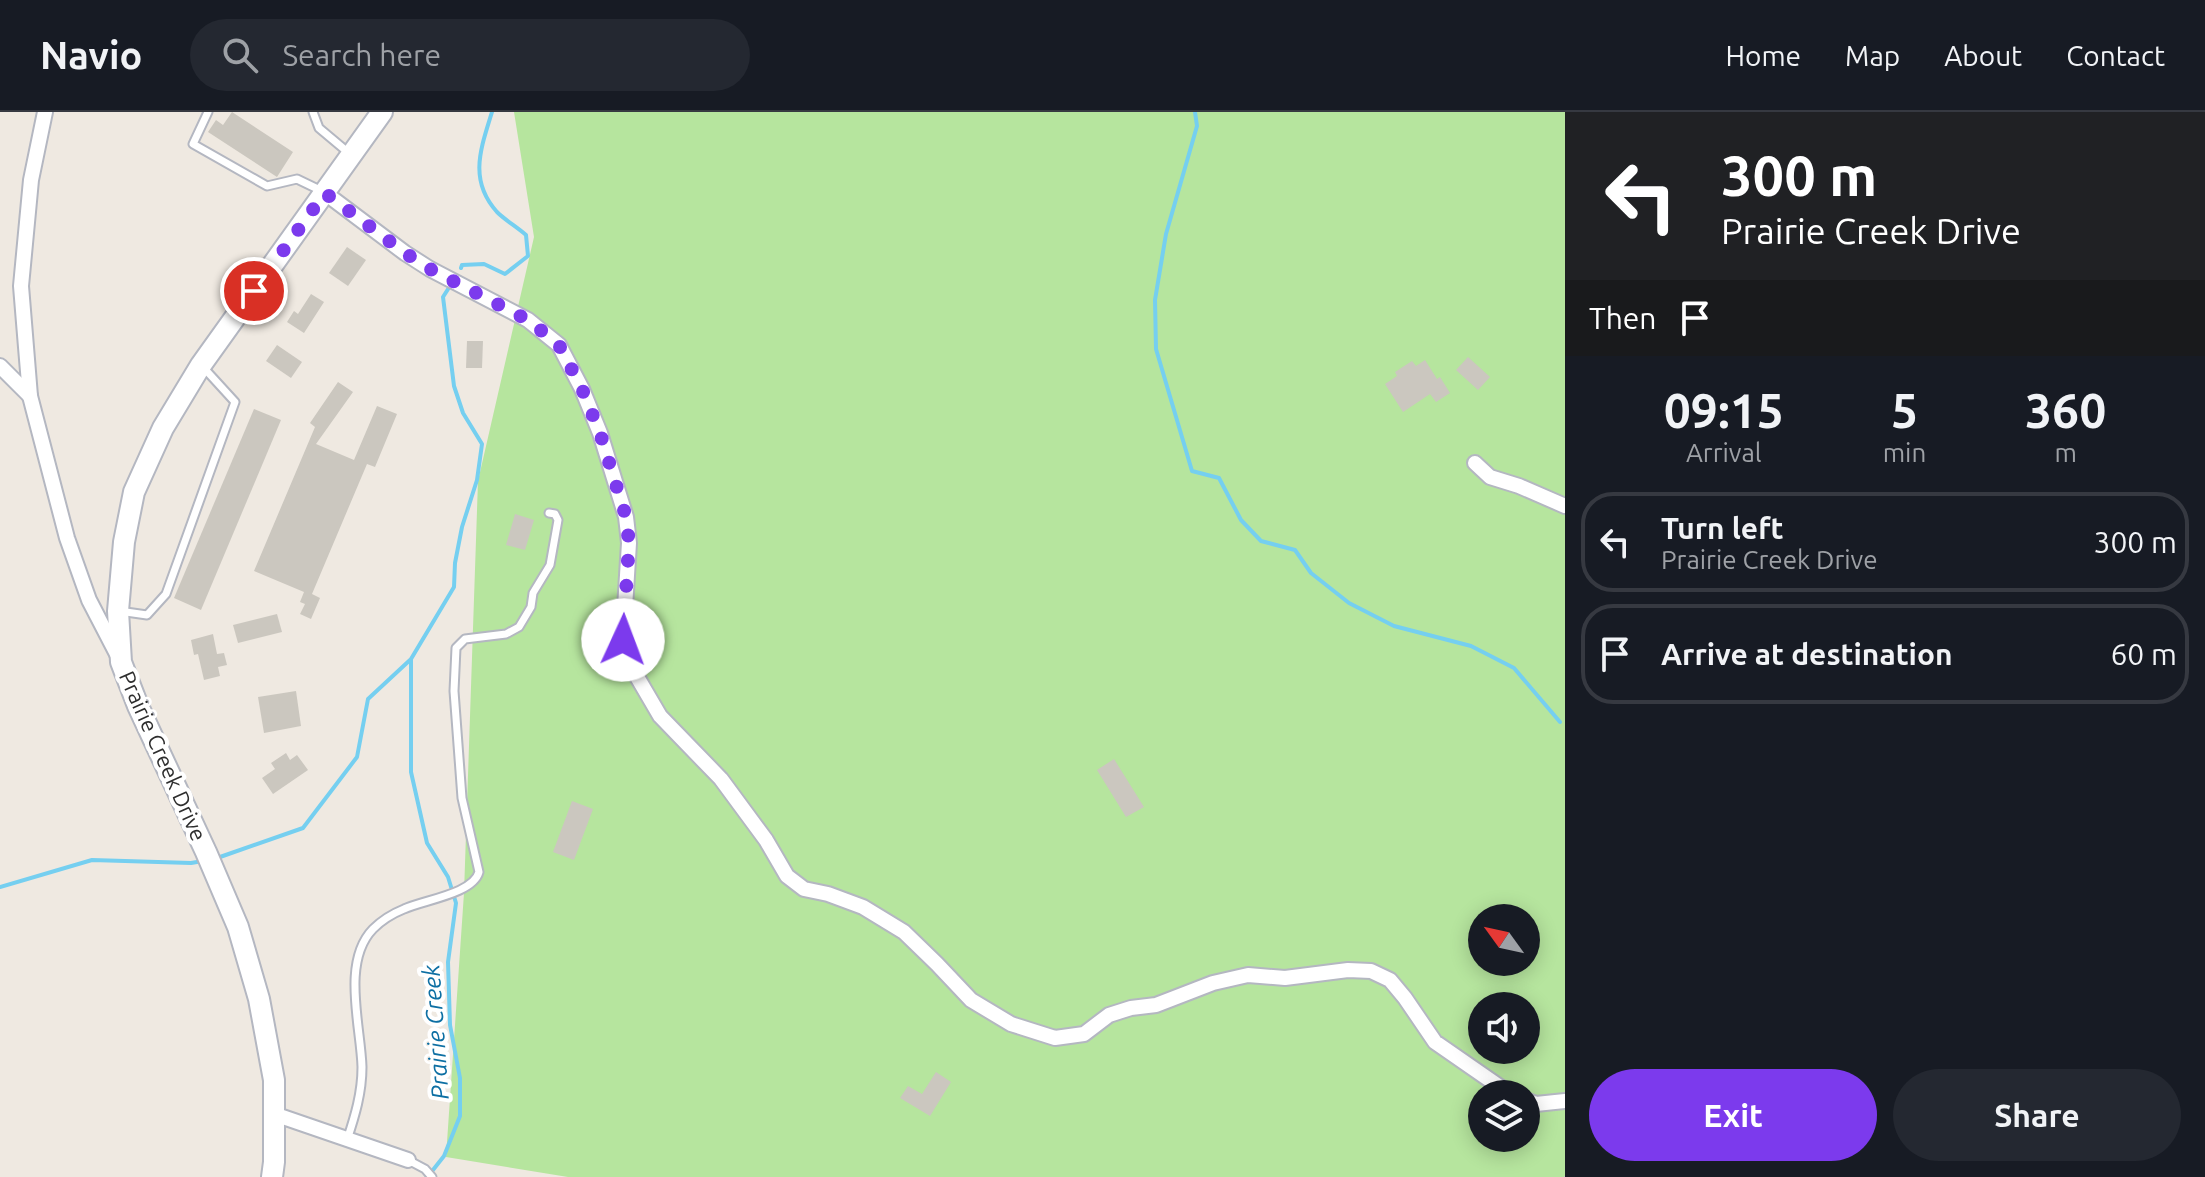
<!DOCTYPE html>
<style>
body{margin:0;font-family:Ubuntu,sans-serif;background:#242831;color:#f1f3f6;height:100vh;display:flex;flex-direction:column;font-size:30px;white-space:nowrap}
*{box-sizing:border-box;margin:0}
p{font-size:26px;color:#9ea1a6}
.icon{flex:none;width:44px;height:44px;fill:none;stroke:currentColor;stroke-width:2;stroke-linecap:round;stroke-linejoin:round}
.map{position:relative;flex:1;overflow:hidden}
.details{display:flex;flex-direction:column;background:#171b24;width:640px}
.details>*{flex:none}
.hud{background:#202124;color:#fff;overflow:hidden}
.needle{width:52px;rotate:303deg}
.controls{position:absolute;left:1468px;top:792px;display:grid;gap:16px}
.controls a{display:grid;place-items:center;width:72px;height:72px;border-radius:50%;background:#171b24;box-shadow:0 4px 20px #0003;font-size:40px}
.pin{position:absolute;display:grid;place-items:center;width:68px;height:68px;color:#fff;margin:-34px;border:4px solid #fff;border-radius:50%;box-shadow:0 2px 8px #0007}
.me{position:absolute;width:88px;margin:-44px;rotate:2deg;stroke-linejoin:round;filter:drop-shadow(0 0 6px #0008)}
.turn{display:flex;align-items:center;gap:28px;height:168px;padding:0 24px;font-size:36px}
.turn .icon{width:104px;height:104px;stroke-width:2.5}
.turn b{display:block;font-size:56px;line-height:68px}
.then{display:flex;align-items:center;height:76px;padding:0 24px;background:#0003;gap:16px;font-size:30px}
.eta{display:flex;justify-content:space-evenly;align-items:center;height:136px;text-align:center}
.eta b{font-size:48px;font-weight:600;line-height:56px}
.action{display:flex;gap:16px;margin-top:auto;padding:16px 24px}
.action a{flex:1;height:92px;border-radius:48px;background:#7c3aed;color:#fff;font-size:32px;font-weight:600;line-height:92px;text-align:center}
.action a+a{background:#242831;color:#f1f3f6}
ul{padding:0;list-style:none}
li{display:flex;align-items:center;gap:24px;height:100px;margin:0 16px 12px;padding:0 8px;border:4px solid #363941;border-radius:32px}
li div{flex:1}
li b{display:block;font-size:30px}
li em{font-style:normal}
header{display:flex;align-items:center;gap:48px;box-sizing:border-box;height:112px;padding:0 40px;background:#171b24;border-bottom:2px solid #363941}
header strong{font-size:38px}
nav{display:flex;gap:44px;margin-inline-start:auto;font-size:28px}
.search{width:560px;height:72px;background:#242831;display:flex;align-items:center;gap:20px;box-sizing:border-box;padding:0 28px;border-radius:44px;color:#9ea1a6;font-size:30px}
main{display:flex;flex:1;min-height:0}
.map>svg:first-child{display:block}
</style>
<header>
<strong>Navio</strong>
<div class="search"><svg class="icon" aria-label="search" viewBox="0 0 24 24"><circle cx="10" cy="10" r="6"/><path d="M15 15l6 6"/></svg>Search here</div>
<nav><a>Home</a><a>Map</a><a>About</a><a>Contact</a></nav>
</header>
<main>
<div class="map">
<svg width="1565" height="1065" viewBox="0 0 1565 1065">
<rect width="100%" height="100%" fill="#efe9e1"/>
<path fill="#b6e59e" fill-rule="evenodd" d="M514,0H1565V1065H568L446,1045L464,781L478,369L534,125ZM1482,806H1526V850H1482ZM1482,894H1526V938H1482ZM1482,982H1526V1026H1482Z"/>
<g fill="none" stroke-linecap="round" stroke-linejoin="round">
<g stroke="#75cff0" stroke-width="4">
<path d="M1195,0L1197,14L1166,122L1155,188L1156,237L1192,359L1219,366L1241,408L1261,429L1295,438L1311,461L1349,491L1394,514L1471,534L1514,556L1560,610"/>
<path d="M461,156L462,153L484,152L505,162L528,144L526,123C517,115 505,108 497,100C468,68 481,36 492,0"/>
<path d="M220,745L303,716L357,645L368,587L410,548"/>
<path d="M0,775L92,748L191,751L197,750"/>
<path d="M429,1063L444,1044L460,1004V966L450,913L448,850L456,791L448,765L427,731L411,660V547L454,475L455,451L462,415L477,368L482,332L463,301L454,274L443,185L450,174"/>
</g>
</g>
<g fill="#cbc7bf">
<path d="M232,0L293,40L277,65L208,20L216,8L223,13Z"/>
<path d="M347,135L366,148L348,174L329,161Z"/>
<path d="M311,182L324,190L304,221L287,210L294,199L298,202Z"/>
<path d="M467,229H483L482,256H466Z"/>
<path d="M277,233L302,250L291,266L266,249Z"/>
<path d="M1468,245L1490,265L1478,278L1456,258Z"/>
<path d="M1425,248L1437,267L1440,265L1450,281L1436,290L1430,282L1403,300L1385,272L1397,264L1395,260L1412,249L1416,254Z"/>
<path d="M338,270L353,280L316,332L354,348L377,294L397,302L375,355L367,352L312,482L320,486L311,507L300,502L305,492L300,490L304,480L254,459L315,315L310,311Z"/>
<path d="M254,297L281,308L201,498L174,486Z"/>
<path d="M515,402L534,408L525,438L506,433Z"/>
<path d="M277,502L282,520L238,531L233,513Z"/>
<path d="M213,522L217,542L224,541L227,553L218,555L220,564L204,568L198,542L194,543L191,528Z"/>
<path d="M296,579L301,614L264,621L258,585Z"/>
<path d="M286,641L290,648L297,643L308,658L273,682L262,666L275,657L271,651Z"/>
<path d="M1114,647L1144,695L1126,705L1097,658Z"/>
<path d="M572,689L593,697L574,748L553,740Z"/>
<path d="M936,960L951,970L930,1004L900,986L908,974L922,982Z"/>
</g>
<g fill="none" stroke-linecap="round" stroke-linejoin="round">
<g stroke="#b4b7c1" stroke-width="11">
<g id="lane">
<path d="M208,0L193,32L267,74L297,67L324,80"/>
<path d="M313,0L319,16L350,42"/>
<path d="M119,499L147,503L166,482L235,290L203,255"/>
<path d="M347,1028C355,1004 362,981 362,955C361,915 341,850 373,817C381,809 394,801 404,797C423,788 473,782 479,760L462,686L454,579L456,536L465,527L506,522L519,515L531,495L533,481L550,453L558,408L555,402L549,401"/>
<path d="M408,1048L425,1057L432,1065"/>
</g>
</g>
<g stroke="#b4b7c1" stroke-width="18">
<g id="street">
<path d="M45,0L31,68L21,174L30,284L67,426L89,488L117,542"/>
<path d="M325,81L405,141L430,157L528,208L559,233L582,277L600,321L626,405L629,431L623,528L636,563L660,604L721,667L766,728L787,764L804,777L828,782L863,795L904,820L937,852L971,888L1011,912L1055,926L1084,922L1109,903L1131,896L1156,893L1213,871L1248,863L1285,866L1348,858L1371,859L1390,868L1405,886L1435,930L1510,982"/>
<path d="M0,254L30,284"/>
<path d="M1475,351L1490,365L1519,374L1565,394"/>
<path d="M1526,988L1536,992L1565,989"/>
<path d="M274,1002L408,1048"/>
</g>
</g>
<g stroke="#b4b7c1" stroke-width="24">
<path id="secondary" d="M272,1065L274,1050V968L259,887L238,815L206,740L138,594L121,550L118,499L124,430L134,380L163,316L201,253L382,0"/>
</g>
<path stroke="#c9c9c9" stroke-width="2" stroke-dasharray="6 4" stroke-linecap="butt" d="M1565,1065V1064"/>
<use href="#lane" stroke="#fff" stroke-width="7"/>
<use href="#street" stroke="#fff" stroke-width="14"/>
<use href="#secondary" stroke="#fff" stroke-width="20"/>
</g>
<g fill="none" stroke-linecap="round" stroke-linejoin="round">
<path stroke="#7c3aed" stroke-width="14" stroke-dasharray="0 25.2" d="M254,179L325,81L405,141L430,157L528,208L559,233L582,277L600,321L626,405L629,431L623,528"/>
</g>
<g text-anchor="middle" stroke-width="8" stroke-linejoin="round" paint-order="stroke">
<g font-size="22" fill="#2e2e2e" stroke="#fff">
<text transform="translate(163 644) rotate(66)" y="8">Prairie Creek Drive</text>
</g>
<g font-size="24" font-style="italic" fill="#0d6fa3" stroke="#fff">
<text transform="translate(436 920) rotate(-94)" y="8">Prairie Creek</text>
</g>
</g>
</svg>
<div class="controls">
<a><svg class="needle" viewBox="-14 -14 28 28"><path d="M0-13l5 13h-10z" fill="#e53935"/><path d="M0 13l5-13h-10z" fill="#9ea1a6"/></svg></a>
<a><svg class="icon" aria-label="sound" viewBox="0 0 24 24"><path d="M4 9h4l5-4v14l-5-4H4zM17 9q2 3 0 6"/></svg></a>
<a><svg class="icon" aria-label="layers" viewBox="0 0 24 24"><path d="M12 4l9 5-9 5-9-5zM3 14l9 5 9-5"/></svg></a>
</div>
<div class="pin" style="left:254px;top:179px;background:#d93025"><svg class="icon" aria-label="arrive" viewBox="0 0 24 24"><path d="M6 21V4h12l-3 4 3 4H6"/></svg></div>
<svg class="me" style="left:623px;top:528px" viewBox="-20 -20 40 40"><circle r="19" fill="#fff"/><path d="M0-13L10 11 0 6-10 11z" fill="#7c3aed"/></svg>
</div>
<section class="details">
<div class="hud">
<div class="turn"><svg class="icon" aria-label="left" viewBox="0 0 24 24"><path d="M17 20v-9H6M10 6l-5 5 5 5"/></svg><div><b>300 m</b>Prairie Creek Drive</div></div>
<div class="then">Then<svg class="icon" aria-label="arrive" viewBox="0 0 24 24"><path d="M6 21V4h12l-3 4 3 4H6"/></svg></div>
</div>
<div class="eta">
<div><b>09:15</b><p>Arrival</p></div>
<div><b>5</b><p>min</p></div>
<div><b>360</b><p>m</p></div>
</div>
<ul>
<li><svg class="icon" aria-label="left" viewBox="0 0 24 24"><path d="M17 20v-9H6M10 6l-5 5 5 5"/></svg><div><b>Turn left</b><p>Prairie Creek Drive</p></div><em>300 m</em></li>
<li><svg class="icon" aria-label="arrive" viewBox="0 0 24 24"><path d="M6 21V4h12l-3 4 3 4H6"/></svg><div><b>Arrive at destination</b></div><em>60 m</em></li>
</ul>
<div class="action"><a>Exit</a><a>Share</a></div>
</section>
</main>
